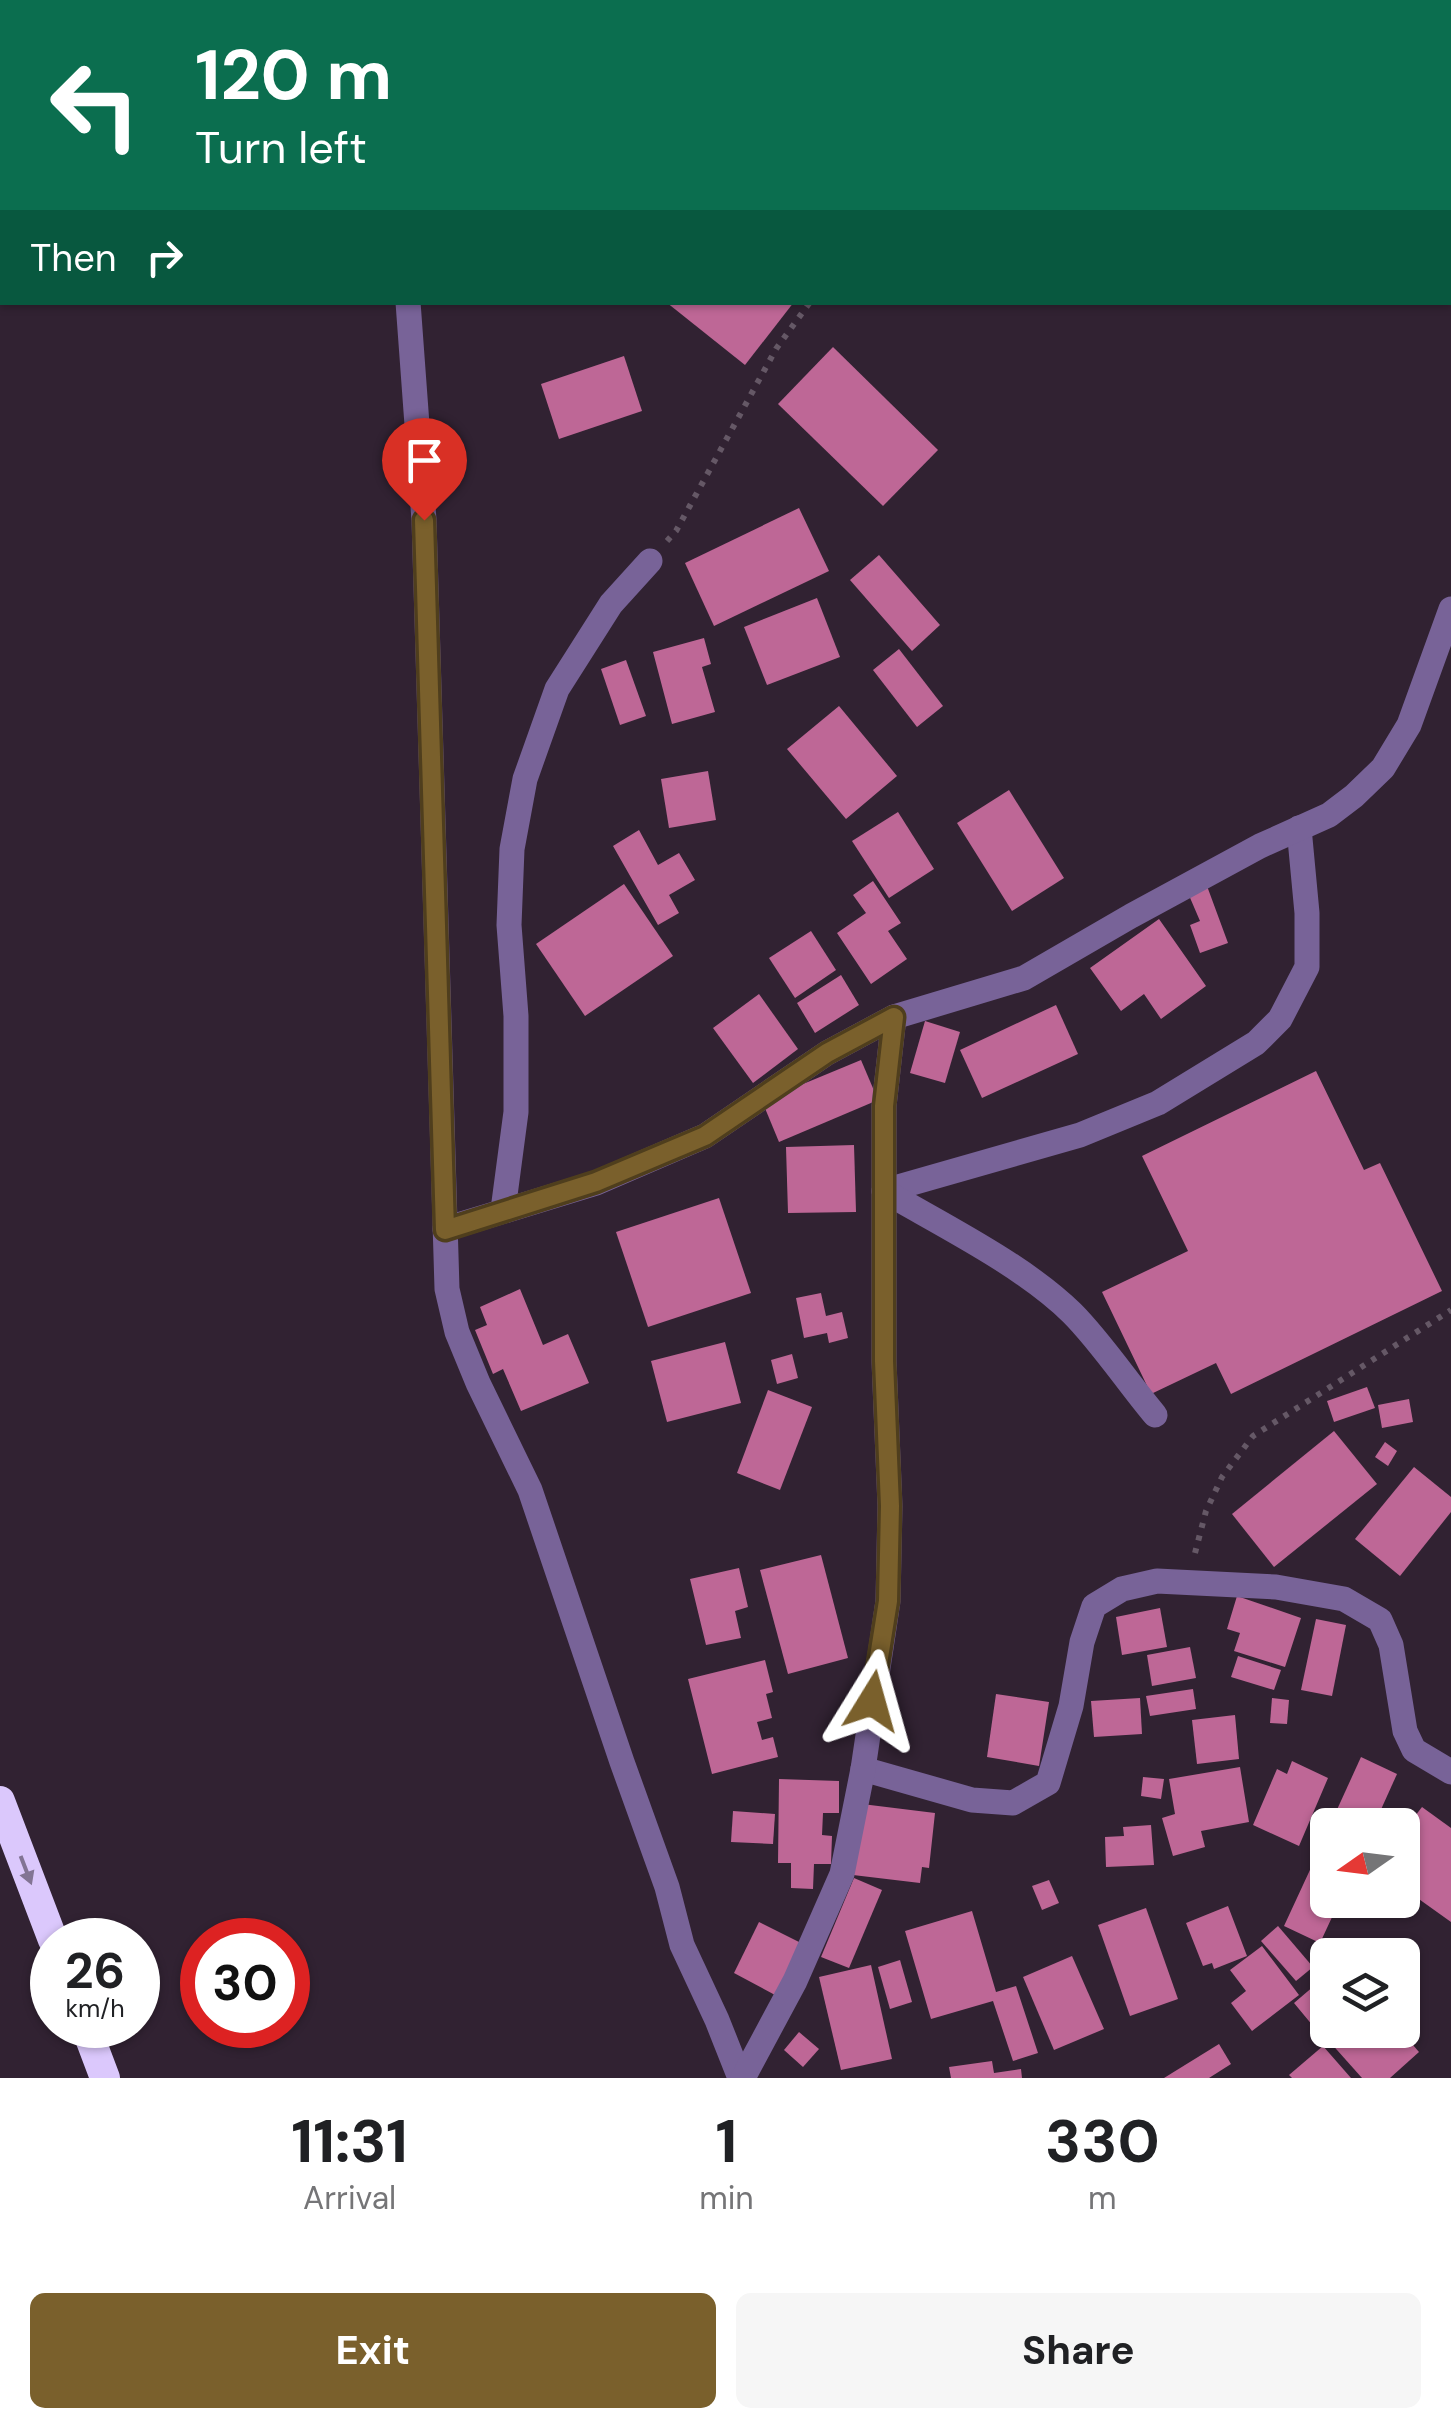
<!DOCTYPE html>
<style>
body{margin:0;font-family:"DM Sans",sans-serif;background:#f6f6f6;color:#202124;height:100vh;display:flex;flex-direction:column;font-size:38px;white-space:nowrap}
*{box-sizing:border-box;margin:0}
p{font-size:32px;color:#757577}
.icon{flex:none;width:55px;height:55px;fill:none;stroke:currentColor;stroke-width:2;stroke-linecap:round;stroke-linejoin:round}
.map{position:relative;height:2078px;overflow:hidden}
.details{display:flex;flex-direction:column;background:#fff;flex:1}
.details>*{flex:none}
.hud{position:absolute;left:0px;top:0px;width:1452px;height:305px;box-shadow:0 2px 8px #0004;background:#0b6e4f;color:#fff;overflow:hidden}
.needle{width:65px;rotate:256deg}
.fabs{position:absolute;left:1310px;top:1808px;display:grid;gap:20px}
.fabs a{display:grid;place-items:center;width:110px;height:110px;border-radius:15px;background:#fff;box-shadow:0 2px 8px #0004;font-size:50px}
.speed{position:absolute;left:30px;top:1918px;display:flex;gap:20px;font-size:50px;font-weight:700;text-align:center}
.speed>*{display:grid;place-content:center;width:130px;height:130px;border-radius:50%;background:#fff;box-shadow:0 2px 8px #0004;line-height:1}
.speed small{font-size:25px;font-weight:400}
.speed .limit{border:15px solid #d22;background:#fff;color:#111}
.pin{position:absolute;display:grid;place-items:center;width:85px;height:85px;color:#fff;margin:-102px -42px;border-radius:50% 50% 50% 0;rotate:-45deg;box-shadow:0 0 10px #0007}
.pin .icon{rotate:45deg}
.me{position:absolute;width:110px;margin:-55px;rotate:8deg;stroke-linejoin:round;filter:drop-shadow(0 0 8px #0008)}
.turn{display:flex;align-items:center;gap:35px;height:210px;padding:0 30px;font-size:45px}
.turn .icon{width:130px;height:130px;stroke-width:2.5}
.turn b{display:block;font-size:70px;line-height:85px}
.then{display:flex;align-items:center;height:95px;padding:0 30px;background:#0003;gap:20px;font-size:38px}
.eta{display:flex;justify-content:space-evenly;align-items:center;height:170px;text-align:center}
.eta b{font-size:60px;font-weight:700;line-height:70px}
.action{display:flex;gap:20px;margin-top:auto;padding:20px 30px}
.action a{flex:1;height:115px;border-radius:15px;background:#7a602c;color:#fff;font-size:40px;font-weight:700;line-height:115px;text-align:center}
.action a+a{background:#f6f6f6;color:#202124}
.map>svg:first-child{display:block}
</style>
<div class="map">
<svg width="1451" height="2078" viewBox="0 0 1451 2078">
<rect width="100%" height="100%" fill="#312232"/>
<g fill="#be6796">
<path d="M666,302H794L745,365Z"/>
<path d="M833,347L938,450L883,506L778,404Z"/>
<path d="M624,356L642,411L559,439L541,384Z"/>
<path d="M799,508L829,571L714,626L685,563Z"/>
<path d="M879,555L940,625L912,651L850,580Z"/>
<path d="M817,598L840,657L767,685L744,627Z"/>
<path d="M704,638L711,664L702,667L715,712L672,724L653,652Z"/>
<path d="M899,649L943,706L917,727L873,670Z"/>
<path d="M626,660L646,716L620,725L601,669Z"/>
<path d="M839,706L897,776L846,819L787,749Z"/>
<path d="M708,771L716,820L669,828L661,779Z"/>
<path d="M1009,790L1064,878L1012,911L957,823Z"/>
<path d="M898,812L934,869L889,898L852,841Z"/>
<path d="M639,830L658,865L679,853L695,880L669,895L679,913L658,925L613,846Z"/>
<path d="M873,881L901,923L888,931L907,959L871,984L837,933L866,913L853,895Z"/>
<path d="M624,884L673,956L585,1016L536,944Z"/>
<path d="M1207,886L1228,943L1200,953L1190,925L1200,921L1188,893Z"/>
<path d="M1159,919L1206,986L1161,1019L1144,994L1121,1011L1090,968Z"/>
<path d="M811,931L836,970L795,998L769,958Z"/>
<path d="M841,975L859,1005L815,1033L797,1003Z"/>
<path d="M759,994L798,1049L753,1083L713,1028Z"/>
<path d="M1056,1005L1078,1054L982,1098L960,1050Z"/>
<path d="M925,1021L960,1032L945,1083L910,1073Z"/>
<path d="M861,1060L878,1100L779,1142L762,1101Z"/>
<path d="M1316,1071L1364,1170L1380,1163L1442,1291L1231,1394L1216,1363L1151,1394L1102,1292L1188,1251L1142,1156Z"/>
<path d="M854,1145L856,1212L788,1213L786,1147Z"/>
<path d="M719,1198L751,1293L648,1327L616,1232Z"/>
<path d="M520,1289L543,1345L568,1334L589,1383L521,1411L503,1369L493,1374L475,1330L487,1325L480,1307Z"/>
<path d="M821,1293L826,1316L842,1312L848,1338L829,1343L827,1333L804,1338L796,1298Z"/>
<path d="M725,1342L741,1403L667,1422L651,1361Z"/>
<path d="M792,1354L798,1378L777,1384L771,1360Z"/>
<path d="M1367,1387L1375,1408L1334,1422L1327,1401Z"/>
<path d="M768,1390L812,1407L780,1490L737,1473Z"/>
<path d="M1409,1399L1413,1422L1382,1428L1378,1405Z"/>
<path d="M1334,1431L1377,1484L1274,1567L1232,1514Z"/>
<path d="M1385,1442L1397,1451L1388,1466L1375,1457Z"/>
<path d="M1414,1467L1451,1497V1512L1400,1576L1355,1539Z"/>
<path d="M821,1555L848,1658L788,1674L760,1570Z"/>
<path d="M739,1568L748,1607L735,1611L741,1638L706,1645L690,1579Z"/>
<path d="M1237,1596L1301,1618L1285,1667L1234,1651L1240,1633L1227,1629Z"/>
<path d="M1160,1608L1167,1647L1122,1655L1116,1617Z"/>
<path d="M1316,1619L1346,1625L1332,1696L1301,1690Z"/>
<path d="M1190,1647L1196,1678L1152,1686L1147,1655Z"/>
<path d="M1238,1656L1281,1670L1274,1690L1231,1677Z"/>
<path d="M765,1660L773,1692L766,1694L772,1718L757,1722L762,1740L773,1737L778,1757L712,1774L688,1679Z"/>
<path d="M1193,1689L1196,1709L1150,1716L1146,1696Z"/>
<path d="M996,1694L1049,1702L1039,1766L987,1757Z"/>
<path d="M1140,1698L1142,1734L1094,1737L1091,1701Z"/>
<path d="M1272,1698L1289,1700L1287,1724L1270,1723Z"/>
<path d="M1235,1715L1239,1759L1197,1764L1192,1720Z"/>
<path d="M1361,1757L1397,1774L1374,1825H1330Z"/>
<path d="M1292,1761L1328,1778L1299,1846L1253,1825L1277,1769L1287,1774Z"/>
<path d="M1240,1767L1249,1822L1201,1831L1205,1847L1173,1856L1162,1818L1175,1814L1169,1779Z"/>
<path d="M1143,1777L1164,1779L1161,1799L1141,1796Z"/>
<path d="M779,1779L839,1781V1813H823L822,1835L832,1836L831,1864H814L813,1889L791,1888V1863H778Z"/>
<path d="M862,1804L935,1813L929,1868L922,1867L920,1883L853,1875Z"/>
<path d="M1422,1807L1451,1828V1922L1402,1887V1833Z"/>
<path d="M733,1811L775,1814L773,1844L731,1842Z"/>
<path d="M1151,1825L1154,1865L1106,1867L1105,1837L1124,1836L1123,1827Z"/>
<path d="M1328,1831V1900H1340L1320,1943L1284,1926Z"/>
<path d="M854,1878L882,1890L849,1968L821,1957Z"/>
<path d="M1049,1880L1059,1903L1042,1910L1032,1886Z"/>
<path d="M1228,1906L1247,1956L1214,1969L1212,1963L1203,1966L1186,1923Z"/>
<path d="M1146,1908L1178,1999L1130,2016L1098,1925Z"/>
<path d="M972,1911L996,1992L1016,1986L1038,2053L1013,2061L993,2001L931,2019L905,1931Z"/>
<path d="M759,1922L801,1943L775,1995L734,1973Z"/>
<path d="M1278,1926L1313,1967L1296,1981L1261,1941Z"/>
<path d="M1262,1946L1299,1995L1252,2031L1231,2003L1246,1991L1230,1970Z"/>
<path d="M1072,1956L1104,2029L1054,2050L1023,1977Z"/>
<path d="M900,1960L912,2002L890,2009L878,1967Z"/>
<path d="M871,1965L892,2059L841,2070L819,1977Z"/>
<path d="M1328,1974V2030H1332L1323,2038L1294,2003Z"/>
<path d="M1342,2030H1400L1419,2052L1390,2078H1362L1329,2041Z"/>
<path d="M799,2032L819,2049L803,2067L784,2050Z"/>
<path d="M1219,2044L1231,2064L1209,2078H1164Z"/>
<path d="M1323,2046L1351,2078H1292L1289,2075Z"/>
<path d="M992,2061L994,2073L1021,2069L1022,2078H951L949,2067Z"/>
</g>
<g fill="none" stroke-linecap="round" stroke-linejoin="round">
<g stroke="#655866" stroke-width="6" stroke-dasharray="5 8" stroke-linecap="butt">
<path d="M1084,2L1085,0"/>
<path d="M667,541L676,531L776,349L810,302"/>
<path d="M1195,1553L1206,1511L1222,1477L1253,1436L1451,1310"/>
</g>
<g stroke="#786398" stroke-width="25">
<path d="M392,2L393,0"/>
<path d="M408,302L424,520L447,1289L457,1332L478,1383L530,1490L622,1762L667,1887L682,1945L717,2020L740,2078"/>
<path d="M884,1191L1080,1135L1158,1103L1256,1043L1280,1019L1307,967V913L1299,828"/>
<path d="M884,1191C944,1226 1023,1265 1072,1313C1101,1342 1128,1383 1155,1415"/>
<path d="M503,1210L516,1112V1016L509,925L512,849L525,779L557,689L611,604L650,561"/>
<path d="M445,1229L596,1183L705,1136L827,1053L894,1017L1024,978L1131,916L1260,846L1329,815L1354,796L1383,768L1409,725L1451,609"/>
<path d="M863,1769L972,1800L1013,1803L1048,1783L1071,1706L1082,1642L1094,1606L1122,1589L1157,1581L1276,1587L1344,1599L1380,1620L1391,1645L1405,1731L1414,1750L1451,1772"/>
<path d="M743,2078L795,1981L842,1874L863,1769L888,1601L890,1506L884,1361V1106L894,1017"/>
</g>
<g stroke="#dbc8fc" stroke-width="30">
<path d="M0,1801L53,1940"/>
<path d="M85,2025L105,2078"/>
</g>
</g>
<defs><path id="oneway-solid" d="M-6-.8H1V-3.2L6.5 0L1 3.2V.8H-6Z" transform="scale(2.5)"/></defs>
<use fill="#827494" href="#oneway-solid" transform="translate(26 1870) rotate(69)"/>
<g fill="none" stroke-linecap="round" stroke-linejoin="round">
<g stroke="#4f3e1d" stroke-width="25">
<path id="route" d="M424,520L445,1230L596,1182L705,1136L827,1053L894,1017L884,1106V1361L890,1506L888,1601L872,1701"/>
</g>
<use href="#route" stroke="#7a602c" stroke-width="18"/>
</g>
</svg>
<div class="fabs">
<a><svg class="needle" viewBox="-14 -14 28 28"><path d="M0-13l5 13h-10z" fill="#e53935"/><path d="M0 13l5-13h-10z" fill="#757577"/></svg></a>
<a><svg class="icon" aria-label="layers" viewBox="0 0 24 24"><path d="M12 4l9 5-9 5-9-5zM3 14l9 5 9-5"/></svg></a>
</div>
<div class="speed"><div>26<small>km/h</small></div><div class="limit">30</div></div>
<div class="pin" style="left:424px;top:520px;background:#d93025"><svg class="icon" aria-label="arrive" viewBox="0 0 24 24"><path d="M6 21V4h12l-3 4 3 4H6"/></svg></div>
<svg class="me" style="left:872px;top:1701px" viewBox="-20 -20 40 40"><path d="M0-17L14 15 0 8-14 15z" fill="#7a602c" stroke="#fff" stroke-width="4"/></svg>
<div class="hud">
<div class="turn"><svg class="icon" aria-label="left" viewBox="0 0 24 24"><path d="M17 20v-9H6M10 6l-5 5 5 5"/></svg><div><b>120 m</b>Turn left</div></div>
<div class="then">Then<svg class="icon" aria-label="right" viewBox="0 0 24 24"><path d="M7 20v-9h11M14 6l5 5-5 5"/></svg></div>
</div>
</div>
<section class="details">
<div class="eta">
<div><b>11:31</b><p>Arrival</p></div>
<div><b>1</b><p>min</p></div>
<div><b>330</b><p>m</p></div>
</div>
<div class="action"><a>Exit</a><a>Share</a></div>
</section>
